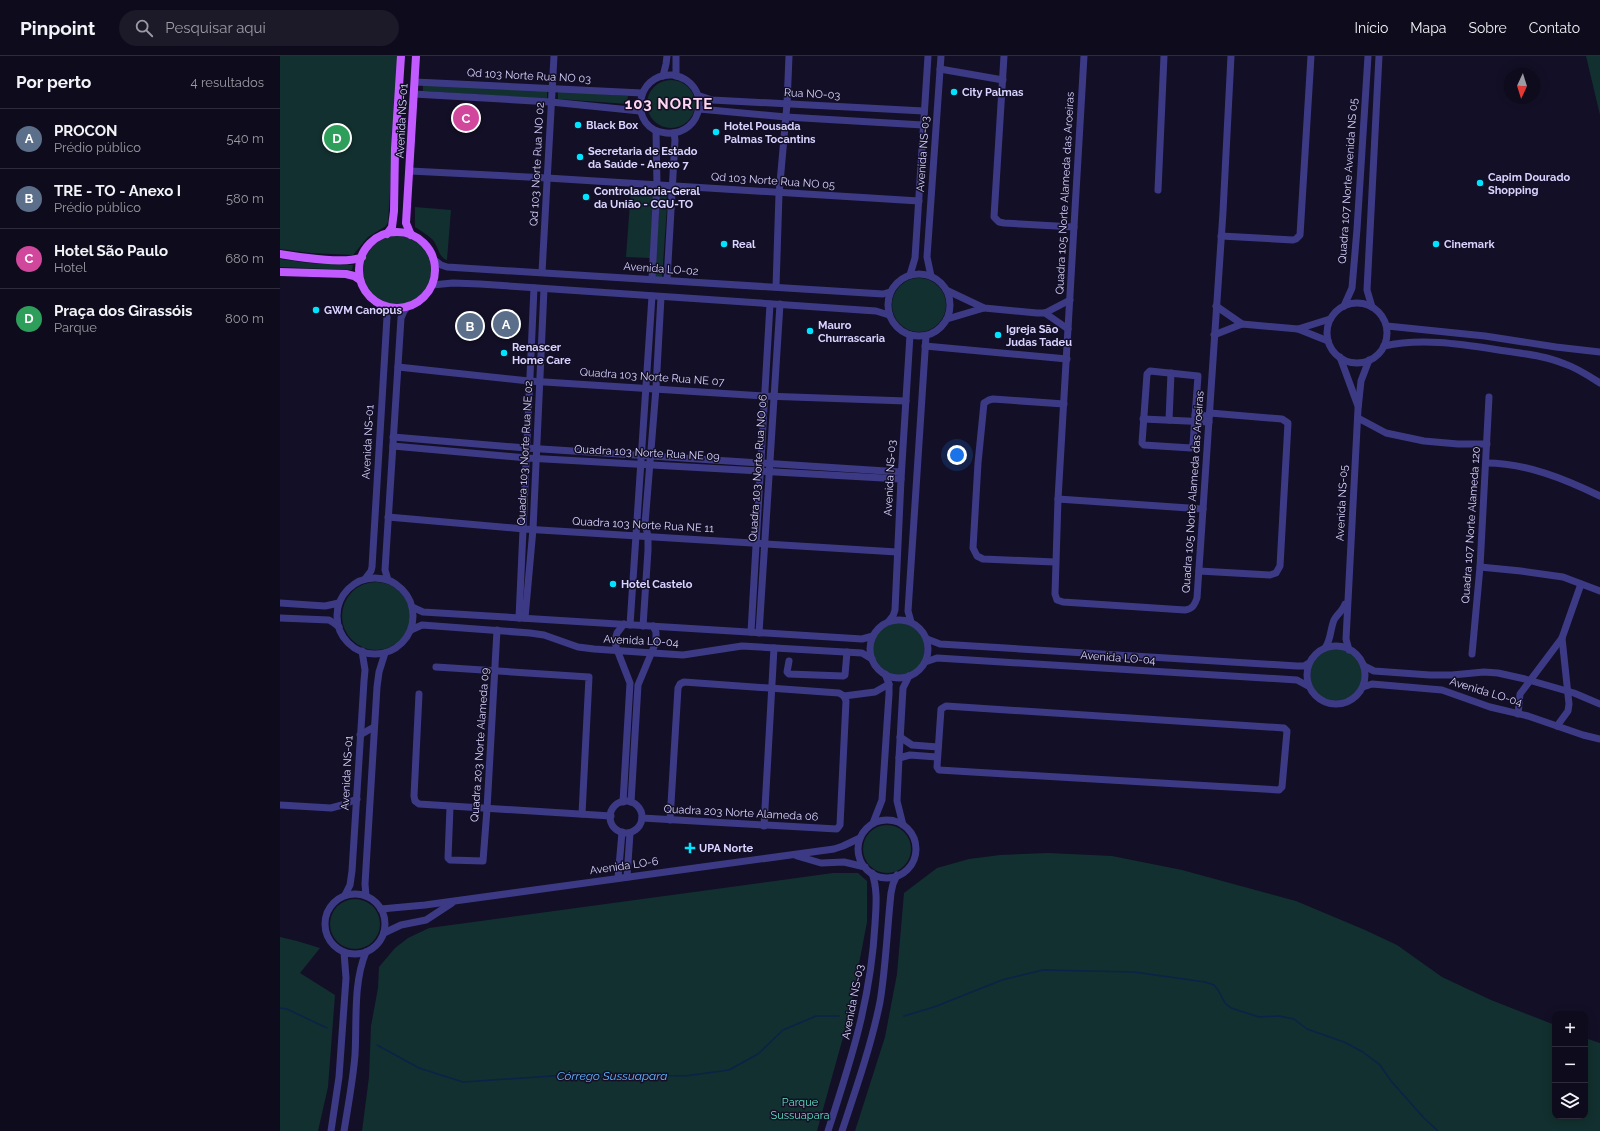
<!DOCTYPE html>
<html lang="pt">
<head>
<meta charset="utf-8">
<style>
  body { margin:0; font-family:Raleway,sans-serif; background:#1c1929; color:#f1f3f6 }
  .controls { position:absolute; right:12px; bottom:12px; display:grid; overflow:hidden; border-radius:8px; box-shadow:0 2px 10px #0003 }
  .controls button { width:36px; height:36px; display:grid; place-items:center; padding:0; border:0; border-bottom:1px solid #2e2b3b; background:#0e0b1c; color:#f1f3f6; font:20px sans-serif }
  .compass { position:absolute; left:1224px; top:12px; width:36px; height:36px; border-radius:50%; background:#0e0b1c; box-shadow:0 2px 10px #0003; rotate:184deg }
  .you { position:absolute; left:677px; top:399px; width:14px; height:14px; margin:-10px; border:3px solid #fff; border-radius:50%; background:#1a73e8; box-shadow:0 0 0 6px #1a73e833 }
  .badge { display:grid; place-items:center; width:26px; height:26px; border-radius:50%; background:#00e5ff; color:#fff; font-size:13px; font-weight:700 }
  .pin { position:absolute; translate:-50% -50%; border:2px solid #fff; box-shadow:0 1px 4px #0006 }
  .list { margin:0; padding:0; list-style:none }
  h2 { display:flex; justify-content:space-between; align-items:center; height:52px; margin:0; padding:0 16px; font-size:17px }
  h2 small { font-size:13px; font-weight:400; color:#9b9ba3 }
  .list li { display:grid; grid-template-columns:26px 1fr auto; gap:12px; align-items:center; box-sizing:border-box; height:60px; padding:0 16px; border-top:1px solid #2e2b3b }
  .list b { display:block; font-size:15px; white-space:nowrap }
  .list p { margin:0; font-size:13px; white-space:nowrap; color:#9b9ba3 }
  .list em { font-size:13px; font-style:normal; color:#9b9ba3 }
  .icon { flex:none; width:22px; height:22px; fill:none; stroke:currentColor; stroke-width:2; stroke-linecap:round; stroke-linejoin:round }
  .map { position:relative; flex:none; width:1320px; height:1075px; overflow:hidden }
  header { display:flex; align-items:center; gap:24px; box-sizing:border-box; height:56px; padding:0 20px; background:#0e0b1c; border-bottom:1px solid #2e2b3b }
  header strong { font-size:19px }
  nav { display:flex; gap:22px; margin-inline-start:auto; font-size:14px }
  .search { width:280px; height:36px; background:#1c1929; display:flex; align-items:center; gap:10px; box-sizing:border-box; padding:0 14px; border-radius:22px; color:#9b9ba3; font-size:15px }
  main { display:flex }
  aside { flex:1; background:#0e0b1c }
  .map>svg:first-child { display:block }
</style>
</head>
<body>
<header>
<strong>Pinpoint</strong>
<div class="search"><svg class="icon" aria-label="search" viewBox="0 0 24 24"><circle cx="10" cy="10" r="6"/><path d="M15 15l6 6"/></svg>Pesquisar aqui</div>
<nav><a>Início</a><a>Mapa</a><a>Sobre</a><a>Contato</a></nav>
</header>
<main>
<aside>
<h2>Por perto<small>4 resultados</small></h2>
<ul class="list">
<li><span class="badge" style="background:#5c6f8a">A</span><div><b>PROCON</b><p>Prédio público</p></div><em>540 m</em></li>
<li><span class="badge" style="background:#5c6f8a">B</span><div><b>TRE - TO - Anexo I</b><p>Prédio público</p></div><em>580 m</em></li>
<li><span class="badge" style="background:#d1479c">C</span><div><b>Hotel São Paulo</b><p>Hotel</p></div><em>680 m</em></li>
<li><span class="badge" style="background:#2e9e5b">D</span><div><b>Praça dos Girassóis</b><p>Parque</p></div><em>800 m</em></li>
</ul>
</aside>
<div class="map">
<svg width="1320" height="1075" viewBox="0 0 1320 1075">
  <rect width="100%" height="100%" fill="#130f26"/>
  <g fill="#12302f">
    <path d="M0,0H119L108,166L106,170L88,181L73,199L30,197L0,193Z"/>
    <path d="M1306,0H1320V59Z"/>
    <circle cx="391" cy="48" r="24"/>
    <path d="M143,28L267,35V43L143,35Z"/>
    <path d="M278,35L348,40L347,48L278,43Z"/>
    <path d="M351,133L374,134L370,202L346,201Z"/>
    <path d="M380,136H388L382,222H375Z"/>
    <path d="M135,151L171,154L167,204C159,202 158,190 153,184C148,179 141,175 135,171Z"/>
    <circle cx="117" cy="214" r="34"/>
    <path d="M0,203L29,207L73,209L72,214L0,211Z"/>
    <circle cx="639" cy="249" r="27"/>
    <circle cx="96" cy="560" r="34"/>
    <circle cx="619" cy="593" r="26"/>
    <circle cx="1056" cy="619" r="26"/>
    <circle cx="607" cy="793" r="24"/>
    <path d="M768,797L832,800L902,814L1016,845L1085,874L1117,889L1162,921L1211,944L1275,969V1060H1305V982L1320,987V1075H575L605,981L617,918L624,837L657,812L689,803L720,799Z"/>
    <path d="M553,817H578L587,825V866L569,960L537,1075H82L89,1021L91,970L98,932L99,911L115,892L128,882L149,872Z"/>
    <circle cx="75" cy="868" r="25"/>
    <path d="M0,881L17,885L40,892L20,917L55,939L48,1031L38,1075H0Z"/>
  </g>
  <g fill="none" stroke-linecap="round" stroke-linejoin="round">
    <g stroke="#0c2248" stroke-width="1.5">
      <path d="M0,952L7,953L47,972"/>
      <path d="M624,960L654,951L722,924L763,914L854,916L925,926L934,929L938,934L945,947L951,952L979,961L999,960L1014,963L1027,973L1064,986L1083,996L1100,1009L1111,1025L1144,1062L1158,1075"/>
      <path d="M97,989L139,1012L183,1026L302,1018L405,1020L449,1014L478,998L503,974L536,960H559"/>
    </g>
    <g stroke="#3d3a85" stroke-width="7">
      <path d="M396,0V20"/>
      <path d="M724,0L714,161L719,166L724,167L794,171"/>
      <path d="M804,0L778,443L775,538L777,544L783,546L905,554C913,553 915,548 917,542L943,156L951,0"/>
      <path d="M660,13L723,24"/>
      <path d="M393,19C433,27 424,80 386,77C348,74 354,16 393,19Z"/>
      <path d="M383,20L386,8L387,0"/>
      <path d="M135,26L362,37"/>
      <path d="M134,38L271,46L360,55"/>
      <path d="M420,40L432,44L644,55"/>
      <path d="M419,53L506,61L643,69"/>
      <path d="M130,115L267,122L639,145"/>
      <path d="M878,134L884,0"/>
      <path d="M941,180L1013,184L1016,183L1020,179L1031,0"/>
      <path d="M153,203L161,209L167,211L603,238L610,236"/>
      <path d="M262,216L274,0"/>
      <circle cx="639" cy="249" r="31"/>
      <path d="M630,219L635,202L648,0"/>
      <path d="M651,220L647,201L661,0"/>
      <path d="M372,223L377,129L376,75"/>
      <path d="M387,224L395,84L394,77"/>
      <path d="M152,229L173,227L200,228L596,255L609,259"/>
      <path d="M496,231L499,138L507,48L509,0"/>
      <path d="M666,234L704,252L757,257H765L790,244"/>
      <circle cx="1077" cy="277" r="30"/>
      <path d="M936,250L962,268"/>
      <path d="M1064,250L1072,232L1077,173L1088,0"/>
      <path d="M1092,251L1087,234L1099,0"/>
      <path d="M765,257L788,273"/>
      <path d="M667,263L704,252"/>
      <path d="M1107,270L1205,280L1276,291L1320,296"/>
      <path d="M1018,273L1050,263"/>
      <path d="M934,279L962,268L1018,273L1048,285"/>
      <path d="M645,290L787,303"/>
      <path d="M1104,290C1143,281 1186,289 1226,295C1246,298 1266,300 1285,308C1297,312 1309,320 1320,327"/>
      <path d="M1060,301L1078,350"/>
      <path d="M118,311L249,325L484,340L626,345"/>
      <path d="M870,315L918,320L913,388L911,392L864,389L862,387L867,318Z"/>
      <path d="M915,359L929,360"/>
      <path d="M1078,362L1106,377L1144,385L1178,388H1207"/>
      <path d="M863,363L929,366"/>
      <path d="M889,364L891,317"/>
      <path d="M113,381L246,392L621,416"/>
      <path d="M113,390L247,402L621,423"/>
      <path d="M1206,407C1246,407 1285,423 1320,440"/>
      <path d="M778,443L923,453"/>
      <path d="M108,461L244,473L617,496"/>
      <path d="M775,506L703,503L697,500L693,492L698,407L704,347L709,344L713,343L784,348"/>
      <path d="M1200,511L1241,515L1283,521L1320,535"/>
      <path d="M919,515L990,519L996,517L1000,510L1008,367L1002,363L930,357"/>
      <circle cx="95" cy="560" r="38"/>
      <path d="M85,523L91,515L92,511L107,261L102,249"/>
      <path d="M108,524L105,514L121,262L124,255L128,250"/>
      <path d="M0,547L45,550L59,547"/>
      <path d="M132,551L143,556L582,583L593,580"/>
      <path d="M0,562L49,564L54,567L59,571"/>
      <path d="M239,562C245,452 248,342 254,232"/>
      <path d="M245,562L253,473L264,233"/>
      <circle cx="619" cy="593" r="29"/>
      <path d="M609,565L613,560L615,554L621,423L630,279"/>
      <path d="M631,566L628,555L646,280"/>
      <path d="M350,569L372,240"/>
      <path d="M363,570L368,494V480L365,468L376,332L381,241"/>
      <path d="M131,574L142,569L250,577L264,579L298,591L314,593L403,599L462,590L582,597L592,603"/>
      <path d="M471,576L490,248"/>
      <path d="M479,577L500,248"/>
      <path d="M647,583L660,588L1017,610H1024L1029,607"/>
      <circle cx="1056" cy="619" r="29"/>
      <path d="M1045,592C1051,584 1050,574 1054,564C1057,558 1063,555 1065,548"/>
      <path d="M1069,594L1066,583L1078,353L1081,325L1089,304"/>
      <path d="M1192,598L1200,511L1209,341"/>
      <path d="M509,605L507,616L509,618L563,620L565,619L567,596"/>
      <path d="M645,606L657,602L1017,624L1028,630"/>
      <path d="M1084,610L1094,615L1150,619H1172L1204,616L1218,617L1245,623L1294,637L1320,648"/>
      <path d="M156,611L309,621L302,758"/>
      <path d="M1083,631L1092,628L1162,634L1210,651L1248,660L1303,679L1320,683"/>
      <path d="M139,638L134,740L135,745L139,748L331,760"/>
      <path d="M564,640L595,636L609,628"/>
      <path d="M666,650L1004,672L1007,675L1002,731L999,734L659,714L657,711L661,653Z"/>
      <path d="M1238,658L1240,638L1282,582L1301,528"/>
      <path d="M1277,670L1288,655L1289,648L1282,582"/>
      <path d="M80,679L94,671"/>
      <path d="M620,681L632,689L658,691"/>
      <path d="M619,702L630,699L657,701"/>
      <circle cx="346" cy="761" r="16"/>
      <path d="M343,746L350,627L336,591L335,584L337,577L344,568"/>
      <path d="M351,746L358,629L376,586V576L373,570"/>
      <path d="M0,749L51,752L62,749L77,743"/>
      <path d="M170,751L168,802L170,804L203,805L207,753L217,574"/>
      <path d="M362,762L557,773L560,769L566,645L564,640"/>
      <path d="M390,764L398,632L400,628L404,626L559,637L564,640"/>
      <circle cx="607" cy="793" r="29"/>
      <path d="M593,767L602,744L609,638V628L605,618"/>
      <path d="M623,769L617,745L619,702L623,632L629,620"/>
      <path d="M484,770L494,592"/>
      <path d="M517,800L541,807L564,806L585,811"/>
      <path d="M347,821L350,777"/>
      <path d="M338,822L342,776"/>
      <circle cx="75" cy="868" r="30"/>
      <path d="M65,839L70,829L72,815L84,625L85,614L82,595"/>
      <path d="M86,840L85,828L97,631L99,616L105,597"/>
      <path d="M101,853L145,849L554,793L563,790L580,782"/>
      <path d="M104,877L121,869L146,864L172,847"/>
      <path d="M51,1075L59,1021L66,922L64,896"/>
      <path d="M64,1075C68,1050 73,1024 75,999C77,965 73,927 86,896"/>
      <path d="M548,1075C571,1004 591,943 595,868C596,851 598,834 592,817"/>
      <path d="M562,1075C576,1033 591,990 600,946C606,910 607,874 611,837L613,828L617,819"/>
    </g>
    <g stroke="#c25bff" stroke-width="8">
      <circle cx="117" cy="214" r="38"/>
      <path d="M107,178L112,171L114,155L115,93L121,0"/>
      <path d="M131,179L126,167L136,0"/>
      <path d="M0,198C19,201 66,209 82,201"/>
      <path d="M0,216L66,218L74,220L80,224"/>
    </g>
  </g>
  <g fill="#00e5ff" stroke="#130f26" stroke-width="1.5">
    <circle cx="674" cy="36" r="4"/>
    <circle cx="298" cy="69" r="4"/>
    <circle cx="436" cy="76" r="4"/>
    <circle cx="300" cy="101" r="4"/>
    <circle cx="1200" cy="127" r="4"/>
    <circle cx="306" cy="141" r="4"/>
    <circle cx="444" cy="188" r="4"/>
    <circle cx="1156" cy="188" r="4"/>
    <circle cx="36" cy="254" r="4"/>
    <circle cx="530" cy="275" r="4"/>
    <circle cx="718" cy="279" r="4"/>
    <circle cx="224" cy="297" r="4"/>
    <circle cx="333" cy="528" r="4"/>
    <path d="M408 786h4v4h4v4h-4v4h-4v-4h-4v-4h4z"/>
  </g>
  <g text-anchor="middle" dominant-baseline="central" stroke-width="3" stroke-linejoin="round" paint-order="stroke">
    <g font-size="11" fill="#d9d4ff" stroke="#130f26">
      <text transform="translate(249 20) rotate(3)">Qd 103 Norte Rua NO 03</text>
      <text transform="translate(532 38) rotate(3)">Rua NO-03</text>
      <text transform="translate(122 65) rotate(-87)">Avenida NS-01</text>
      <text transform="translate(643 98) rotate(-86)">Avenida NS-03</text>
      <text transform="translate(257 108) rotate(-87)">Qd 103 Norte Rua NO 02</text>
      <text transform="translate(493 125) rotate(4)">Qd 103 Norte Rua NO 05</text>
      <text transform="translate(1068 125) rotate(-86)">Quadra 107 Norte Avenida NS 05</text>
      <text transform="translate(785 137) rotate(-87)">Quadra 105 Norte Alameda das Aroeiras</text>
      <text transform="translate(381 213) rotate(4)">Avenida LO-02</text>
      <text transform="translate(372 321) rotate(4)">Quadra 103 Norte Rua NE 07</text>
      <text transform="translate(88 386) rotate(-87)">Avenida NS-01</text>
      <text transform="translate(245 397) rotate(-87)">Quadra 103 Norte Rua NE 02</text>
      <text transform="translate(367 397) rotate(3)">Quadra 103 Norte Rua NE 09</text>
      <text transform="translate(478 412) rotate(-86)">Quadra 103 Norte Rua NO 06</text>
      <text transform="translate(610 422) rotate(-87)">Avenida NS-03</text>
      <text transform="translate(913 436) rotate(-86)">Quadra 105 Norte Alameda das Aroeiras</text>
      <text transform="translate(1062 447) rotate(-87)">Avenida NS-05</text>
      <text transform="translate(363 469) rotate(3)">Quadra 103 Norte Rua NE 11</text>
      <text transform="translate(1191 469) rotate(-86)">Quadra 107 Norte Alameda 120</text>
      <text transform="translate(361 585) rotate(3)">Avenida LO-04</text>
      <text transform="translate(838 602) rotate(4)">Avenida LO-04</text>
      <text transform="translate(1206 636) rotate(17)">Avenida LO-04</text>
      <text transform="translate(200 689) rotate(-86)">Quadra 203 Norte Alameda 09</text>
      <text transform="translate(67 717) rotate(-87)">Avenida NS-01</text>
      <text transform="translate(461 757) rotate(3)">Quadra 203 Norte Alameda 06</text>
      <text transform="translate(344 810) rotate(-8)">Avenida LO-6</text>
      <text transform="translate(573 946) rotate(-79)">Avenida NS-03</text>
    </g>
    <g font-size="11" font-weight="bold" fill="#d9d4ff" stroke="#130f26" text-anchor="start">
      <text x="682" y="36">City Palmas</text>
      <text x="306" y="69">Black Box</text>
      <text x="444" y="70">Hotel Pousada<tspan x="444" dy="13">Palmas Tocantins</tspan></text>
      <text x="308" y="95">Secretaria de Estado<tspan x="308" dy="13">da Saúde - Anexo 7</tspan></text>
      <text x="1208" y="121">Capim Dourado<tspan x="1208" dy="13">Shopping</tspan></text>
      <text x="314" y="135">Controladoria-Geral<tspan x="314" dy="13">da União - CGU-TO</tspan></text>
      <text x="452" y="188">Real</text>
      <text x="1164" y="188">Cinemark</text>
      <text x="44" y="254">GWM Canopus</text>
      <text x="538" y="269">Mauro<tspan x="538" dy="13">Churrascaria</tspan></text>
      <text x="726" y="273">Igreja São<tspan x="726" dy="13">Judas Tadeu</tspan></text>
      <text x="232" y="291">Renascer<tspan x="232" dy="13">Home Care</tspan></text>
      <text x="341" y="528">Hotel Castelo</text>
      <text x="419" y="792">UPA Norte</text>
    </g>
    <g font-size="11" fill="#5fe0c0" stroke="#130f26">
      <text x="520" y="1046">Parque<tspan x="520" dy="13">Sussuapara</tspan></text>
    </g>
    <g font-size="12" font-style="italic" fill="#62b6ff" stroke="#130f26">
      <text x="332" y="1020">Córrego Sussuapara</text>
    </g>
    <g font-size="15" font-weight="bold" letter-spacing="1" fill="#ffd6f0" stroke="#130f26">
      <text x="389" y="48">103 NORTE</text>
    </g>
  </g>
</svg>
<div class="controls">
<button>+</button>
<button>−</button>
<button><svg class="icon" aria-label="layers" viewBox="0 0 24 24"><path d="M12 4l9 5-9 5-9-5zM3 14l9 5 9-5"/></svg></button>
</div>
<svg class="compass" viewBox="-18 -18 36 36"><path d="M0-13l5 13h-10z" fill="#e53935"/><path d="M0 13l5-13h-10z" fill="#9b9ba3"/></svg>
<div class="you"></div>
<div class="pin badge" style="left:226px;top:268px;background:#5c6f8a">A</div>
<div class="pin badge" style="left:190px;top:270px;background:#5c6f8a">B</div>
<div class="pin badge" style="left:186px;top:62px;background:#d1479c">C</div>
<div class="pin badge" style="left:57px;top:82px;background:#2e9e5b">D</div>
</div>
</main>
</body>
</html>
